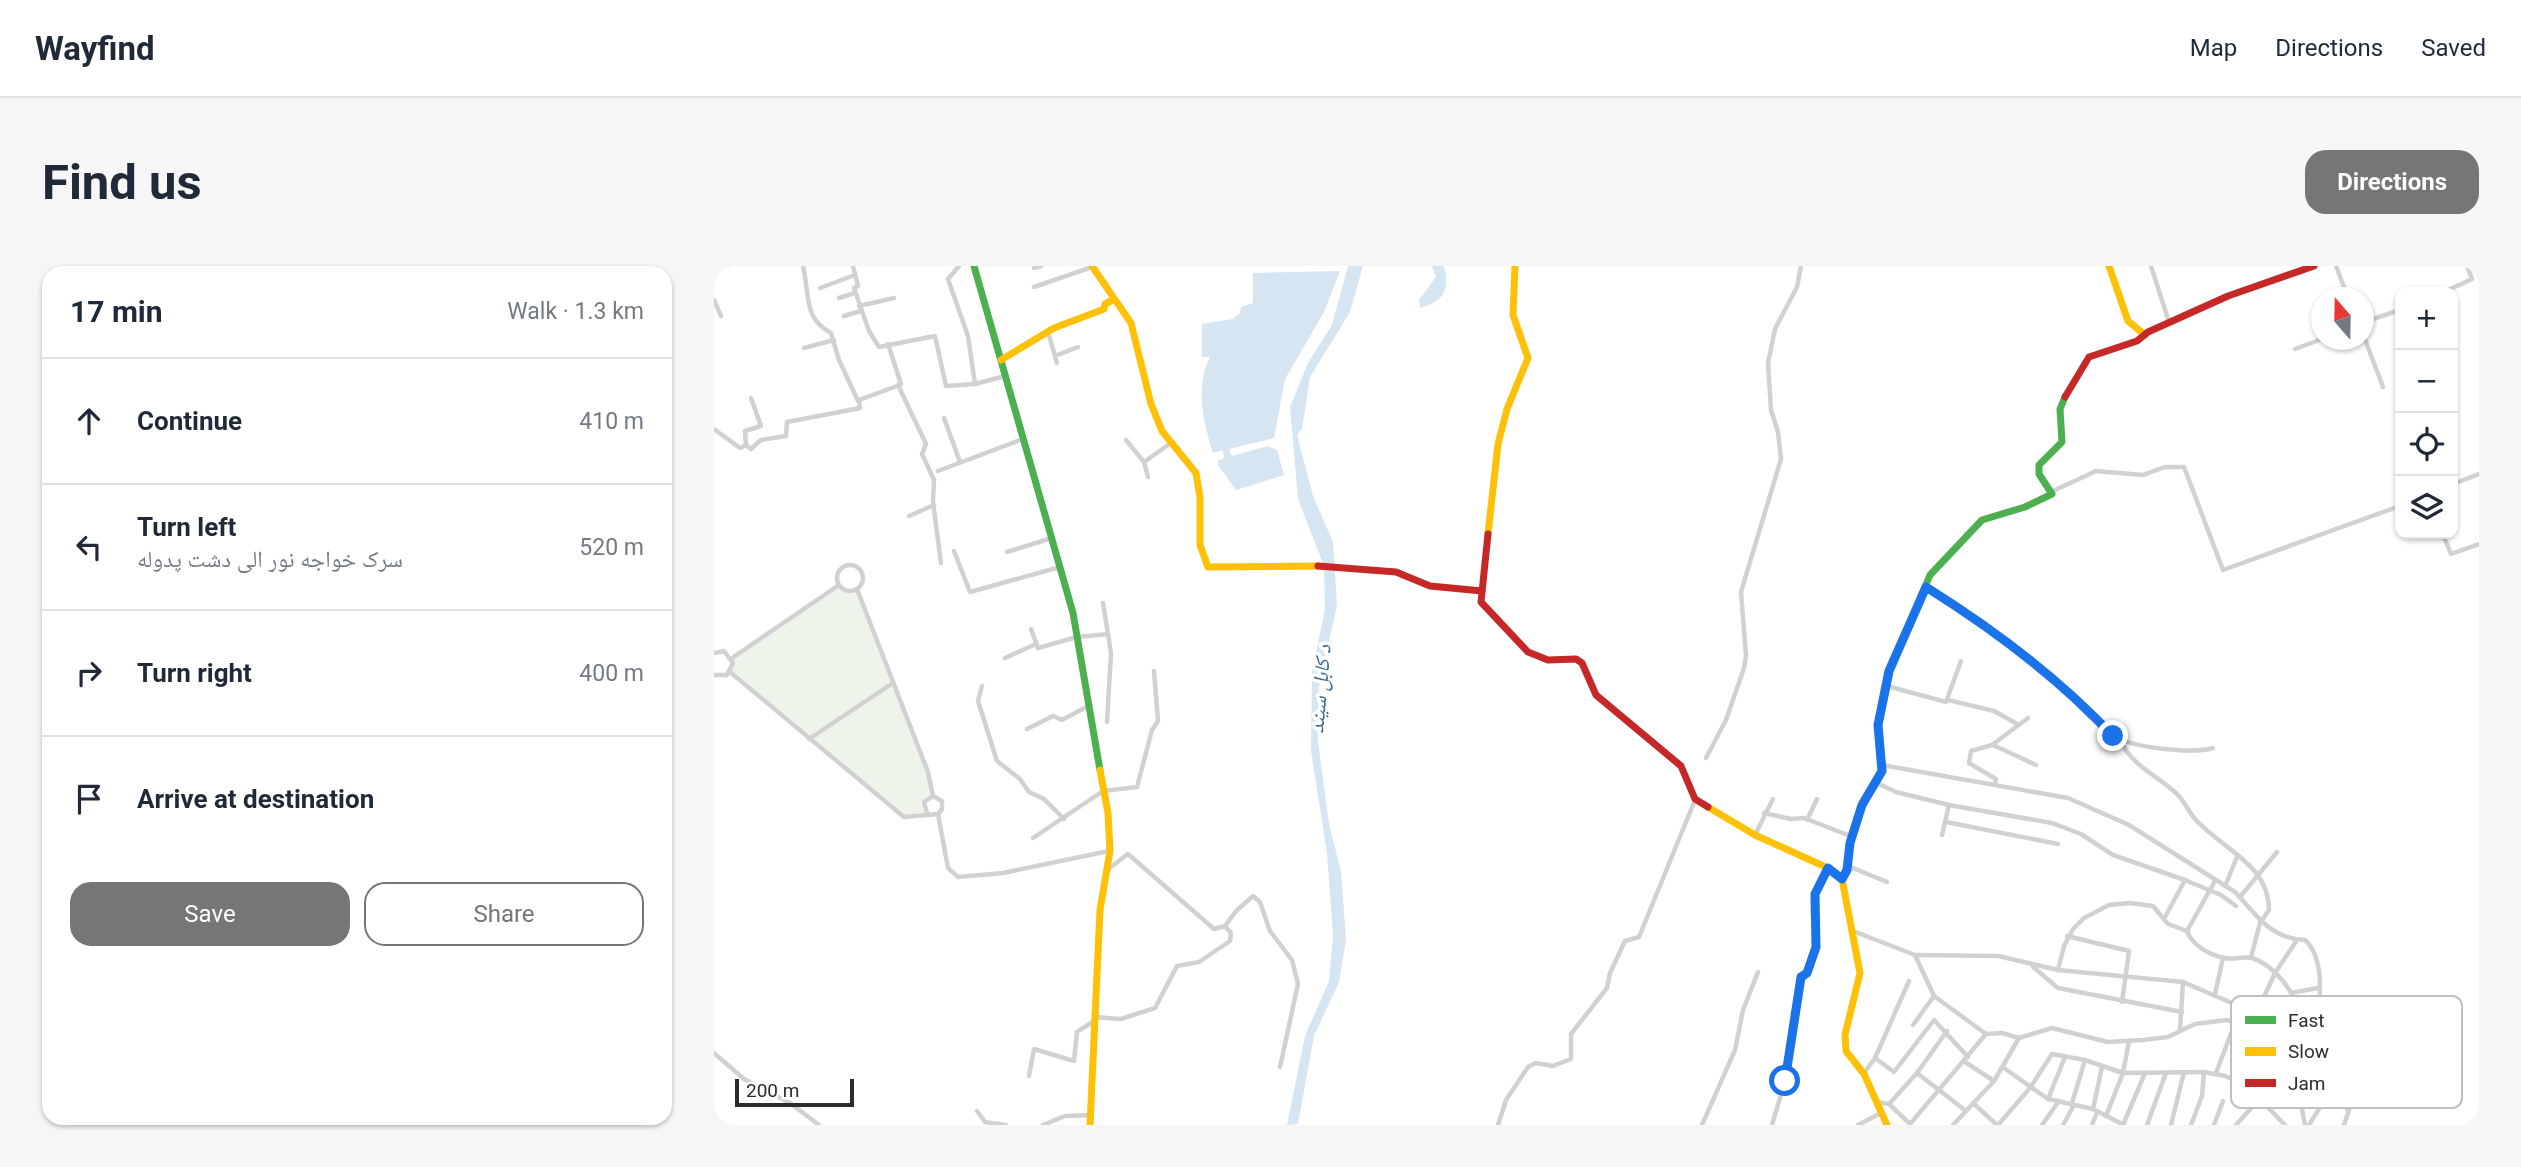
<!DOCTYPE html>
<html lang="en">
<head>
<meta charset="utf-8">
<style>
  body { margin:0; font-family:Roboto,"Noto Naskh Arabic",sans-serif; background:#f6f6f7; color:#1f2937 }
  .controls { position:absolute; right:21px; top:21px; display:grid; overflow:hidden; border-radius:14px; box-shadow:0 2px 5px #0004 }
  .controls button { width:63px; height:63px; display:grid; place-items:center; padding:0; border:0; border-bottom:2px solid #e0e1e3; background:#fff; color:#1f2937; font:35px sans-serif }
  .compass { position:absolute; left:1597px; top:21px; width:63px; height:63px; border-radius:50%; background:#fff; box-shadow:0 2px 5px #0004; rotate:340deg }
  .scale { position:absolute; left:21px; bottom:18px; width:119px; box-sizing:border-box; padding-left:7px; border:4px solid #2c2c2c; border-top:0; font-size:19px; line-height:24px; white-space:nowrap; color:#2c2c2c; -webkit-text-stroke:5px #fff; paint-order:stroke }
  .stop { position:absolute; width:21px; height:21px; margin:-16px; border:5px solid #1a73e8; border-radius:50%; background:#fff }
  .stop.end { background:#1a73e8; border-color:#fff; box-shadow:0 2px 7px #0008 }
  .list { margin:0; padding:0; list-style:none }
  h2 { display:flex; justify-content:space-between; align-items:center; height:91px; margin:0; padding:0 28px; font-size:30px }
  h2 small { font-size:23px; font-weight:400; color:#747a83 }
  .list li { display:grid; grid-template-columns:46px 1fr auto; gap:21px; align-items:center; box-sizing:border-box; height:126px; padding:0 28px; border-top:2px solid #e0e1e3 }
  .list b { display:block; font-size:26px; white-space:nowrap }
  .list p { margin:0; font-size:23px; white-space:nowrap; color:#747a83 }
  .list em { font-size:23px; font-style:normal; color:#747a83 }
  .actions { display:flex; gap:14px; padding:21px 28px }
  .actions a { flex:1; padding:16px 0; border:2px solid #767676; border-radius:21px; text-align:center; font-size:24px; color:#767676 }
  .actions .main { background:#767676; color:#fff }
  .icon { flex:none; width:38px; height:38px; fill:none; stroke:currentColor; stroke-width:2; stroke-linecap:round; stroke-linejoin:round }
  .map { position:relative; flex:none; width:1765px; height:859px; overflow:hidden; border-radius:21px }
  header { display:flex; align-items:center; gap:42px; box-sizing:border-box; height:98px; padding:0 35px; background:#fff; border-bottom:2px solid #e0e1e3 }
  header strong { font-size:33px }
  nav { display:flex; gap:38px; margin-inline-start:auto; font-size:24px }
  .intro { display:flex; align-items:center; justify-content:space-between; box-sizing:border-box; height:168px; padding:0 42px }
  h1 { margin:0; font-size:49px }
  .button { padding:18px 32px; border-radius:21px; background:#767676; color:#fff; font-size:24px; font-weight:700 }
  main { display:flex; gap:42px; padding:0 42px }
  aside { flex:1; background:#fff; border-radius:21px; box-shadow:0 2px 5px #0004 }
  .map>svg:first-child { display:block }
</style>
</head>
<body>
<header>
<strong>Wayfind</strong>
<nav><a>Map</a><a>Directions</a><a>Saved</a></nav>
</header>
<div class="intro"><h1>Find us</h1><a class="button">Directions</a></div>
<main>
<aside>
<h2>17 min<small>Walk · 1.3 km</small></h2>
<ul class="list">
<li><svg class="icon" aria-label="ahead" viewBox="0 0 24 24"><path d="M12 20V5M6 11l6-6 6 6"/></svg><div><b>Continue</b></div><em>410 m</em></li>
<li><svg class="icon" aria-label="left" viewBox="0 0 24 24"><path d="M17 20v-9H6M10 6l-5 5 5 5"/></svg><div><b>Turn left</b><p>سرک خواجه نور الی دشت پدوله</p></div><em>520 m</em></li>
<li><svg class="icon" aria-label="right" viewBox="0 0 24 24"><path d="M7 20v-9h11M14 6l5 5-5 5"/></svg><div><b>Turn right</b></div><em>400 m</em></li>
<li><svg class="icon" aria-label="arrive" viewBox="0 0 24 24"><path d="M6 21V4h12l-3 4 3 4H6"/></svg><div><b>Arrive at destination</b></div></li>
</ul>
<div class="actions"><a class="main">Save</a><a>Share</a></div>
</aside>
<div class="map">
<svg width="1765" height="859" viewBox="0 0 1765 859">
  <rect width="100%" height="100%" fill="#fff"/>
  <path fill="#eef4ea" d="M125,319L133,325L143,323L214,506L219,530L210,536L213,547L190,551L16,406L18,392Z"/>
  <g fill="#d6e5f2">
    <path d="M634,0H649L636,46L596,111L588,163L583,169L599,230L619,276L623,339L605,421L604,475L615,558L627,605L632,674L625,716L600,770L584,858L573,859L591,770L615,715L619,669L613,587L597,485L598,407L611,343L610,300L584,233L576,141L594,97L618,59Z"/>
    <path d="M718,0H730C736,26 729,35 706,42L705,34L722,11Z"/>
    <path d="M626,5L610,46L571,113L560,172L515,183L518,190L554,180L563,184L570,209L522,224L504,199V195L510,192L509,184L499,187C489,156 481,121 496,91H488V58L519,53L526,47L527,41L539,37V7Z"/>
  </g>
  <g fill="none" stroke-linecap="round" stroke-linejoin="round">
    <g stroke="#d1d1d1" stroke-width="4.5">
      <path d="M89,0C96,30 89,52 117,67L125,94L144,135"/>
      <path d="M139,0L144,20L140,22L155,65L165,81L221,70L232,120L261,118L291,110"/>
      <path d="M245,0L234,13L254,70L261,118"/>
      <path d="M1437,0L1455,56"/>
      <path d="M1622,0L1634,32"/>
      <path d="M320,2L327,0"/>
      <path d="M320,21L378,1"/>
      <path d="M106,22L141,9"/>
      <path d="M1730,26L1758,13L1753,0"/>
      <path d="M125,32L141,27"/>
      <path d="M0,34L7,50"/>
      <path d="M145,40L180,32"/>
      <path d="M130,50L147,45"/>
      <path d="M1650,56L1686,44"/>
      <path d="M334,66L343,97"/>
      <path d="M1650,71L1669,121"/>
      <path d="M174,78L187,118L184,119L212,178L208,188L220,214L219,236L227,297"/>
      <path d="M90,82L120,74"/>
      <path d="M1581,83L1608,73"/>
      <path d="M341,90L364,81"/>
      <path d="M230,152L246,196"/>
      <path d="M0,163L26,182L32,179L37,183L47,174L72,170L73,156L146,142L145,134L183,120"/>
      <path d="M412,174L430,196L457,177"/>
      <path d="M32,179L31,165L47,160L37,132"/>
      <path d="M430,196L434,211"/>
      <path d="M224,205L309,173"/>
      <path d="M1739,218L1765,208"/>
      <path d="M1339,225L1382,205L1429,209L1451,201H1470L1509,304L1686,240"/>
      <path d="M195,250L220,239"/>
      <path d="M1729,268L1737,288L1765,278"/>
      <path d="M240,285L256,326L346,301"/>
      <path d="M293,286L338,272"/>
      <circle cx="136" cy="312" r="13"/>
      <path d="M1212,321C1250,345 1287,369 1322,397C1349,419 1371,452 1400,470C1418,482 1479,488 1499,482"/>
      <path d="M389,337L397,387L393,456"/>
      <path d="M317,363L324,382L363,371L394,368"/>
      <path d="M0,387L10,385L19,397L13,409H0"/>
      <path d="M18,392L125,319"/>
      <path d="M291,392L322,378"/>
      <path d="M16,406L190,551L224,548L228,543V535L219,530L214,506L143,323"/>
      <path d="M268,420L264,435L283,495L306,513L315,526L330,533L350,553"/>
      <path d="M1173,420L1232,436L1247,395"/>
      <path d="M1234,434L1280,445L1305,459"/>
      <path d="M313,463L339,450L348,454L374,440"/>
      <path d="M1405,472C1418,501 1442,508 1463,528C1471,536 1475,547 1483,555C1510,584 1555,599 1555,644L1546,657L1537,691"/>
      <path d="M95,473L179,417"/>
      <path d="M1279,479L1322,499"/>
      <path d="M992,492L1012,454L1030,402L1032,390L1027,326L1067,193L1064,166L1057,144L1054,97L1061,63L1083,21L1087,0"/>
      <path d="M1168,499L1354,532L1415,559L1521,626C1542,648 1556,673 1591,674C1613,694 1605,739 1603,767L1588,769L1581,806L1591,859"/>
      <path d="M1163,517L1182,526L1235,539L1338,557L1367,568L1399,589L1471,614L1507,629L1522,640"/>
      <path d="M1281,518L1282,513L1255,497L1257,485L1278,479L1314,452"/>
      <path d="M213,547L210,536L219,530"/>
      <path d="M1050,547L1077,553L1090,552L1139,571"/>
      <path d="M224,548L234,602L244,611L289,607L395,585"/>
      <path d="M1093,554L1103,533"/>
      <path d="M1232,556L1344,578"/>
      <path d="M1041,569L1059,533"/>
      <path d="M1228,569L1235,539"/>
      <path d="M319,572L389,525L423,521L438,464L444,455L440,405"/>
      <path d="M1134,600L1173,616"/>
      <path d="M393,604L414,588L500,663L511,660L522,645L539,630L546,636L556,665L578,694L584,718L566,801"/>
      <path d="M1511,620L1523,591"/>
      <path d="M1526,631L1563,586"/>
      <path d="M1450,653L1471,614"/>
      <path d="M1139,665L1201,689L1220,730L1272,768L1288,767L1305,772L1338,762L1394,776L1429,774L1454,771L1481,758L1513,754L1544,766L1563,751L1588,769"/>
      <path d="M1473,665L1501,615"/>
      <path d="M1353,670L1415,685L1408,736"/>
      <path d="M1201,689L1284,690L1344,704L1469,716L1527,741L1560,751"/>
      <path d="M1319,701L1344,722L1468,746"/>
      <path d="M1344,704L1350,680L1359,663L1370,652L1395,639L1416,637L1439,640L1454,658L1473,665C1478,679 1495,689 1511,692C1520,694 1530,690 1538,692C1564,701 1577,725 1589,748"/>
      <path d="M1577,727L1604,722"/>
      <path d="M1501,728L1509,692"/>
      <path d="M1544,744L1561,707L1583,674"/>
      <path d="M380,751L407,753L441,742L463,700L485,696L516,675L517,667L511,660"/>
      <path d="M1199,759L1220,730"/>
      <path d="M1466,764L1469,716"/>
      <path d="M0,787L30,813L76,837L105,859"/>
      <path d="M1161,792L1180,806L1220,754L1254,791"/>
      <path d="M1251,796L1280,815"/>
      <path d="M1290,802L1334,833L1379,843L1410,859"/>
      <path d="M1150,807L1161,792L1195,715"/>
      <path d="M1203,807L1252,845"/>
      <path d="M1502,807L1521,757"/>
      <path d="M315,810L320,783L360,795L363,766L380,755"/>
      <path d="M1522,815L1540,782L1544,766"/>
      <path d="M1533,820L1563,793L1584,790"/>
      <path d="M1334,833L1351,791"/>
      <path d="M1611,833H1619L1635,844L1630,859"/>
      <path d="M1163,836L1175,838L1196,858"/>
      <path d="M1259,837L1283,859"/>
      <path d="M1358,837L1371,794"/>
      <path d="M1175,838L1203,807L1233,765"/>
      <path d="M1379,843L1388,801"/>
      <path d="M263,845L271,856L292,859"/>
      <path d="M1392,850L1409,807L1415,775"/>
      <path d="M1196,858L1272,768"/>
      <path d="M329,859L351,850L376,849"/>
      <path d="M784,859L792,834L814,801L822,797L839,800L857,793V768L893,722L896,707L911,675L925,671L981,534"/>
      <path d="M988,859L1021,784L1029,744L1044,706"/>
      <path d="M1058,859L1071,815L1087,711C1115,681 1092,657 1101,628C1104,619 1110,610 1114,603"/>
      <path d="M1144,859L1167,847"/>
      <path d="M1239,859L1280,815L1305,772"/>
      <path d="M1284,859L1316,822L1338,788L1371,794L1409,807L1490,806L1511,810L1533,820L1571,859"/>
      <path d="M1328,859L1345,835"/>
      <path d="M1349,859L1360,839"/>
      <path d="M1378,859L1383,846"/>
      <path d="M1409,859L1431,807"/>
      <path d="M1433,859L1452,807"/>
      <path d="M1457,859L1470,806"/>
      <path d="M1477,859L1488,830L1490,806"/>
      <path d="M1500,859L1509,835"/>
      <path d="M1522,859L1548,830L1584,818"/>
      <path d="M1595,859L1611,833L1614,791"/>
    </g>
    <g stroke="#4caf50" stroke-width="7">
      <path d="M260,0L359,347L386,504"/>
      <path d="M1165,471L1164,459L1176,405L1216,309L1268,254L1311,241L1338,228L1325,208V199L1348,176L1346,143L1351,131"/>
    </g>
    <g stroke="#ffc107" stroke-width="7">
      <path d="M378,0L417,57L437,138L448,165L482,207L486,231V279L494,301L604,300"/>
      <path d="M1395,0L1414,55L1431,69"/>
      <path d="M287,94L340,62L390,43L391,38L399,34"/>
      <path d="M774,268L784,178L793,143L814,92L799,49L801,0"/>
      <path d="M1165,471L1168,505L1148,539L1136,577L1133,604L1128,613L1146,707L1131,769L1132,785L1150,808L1173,859"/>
      <path d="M994,541L1041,569L1114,602L1128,613"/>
      <path d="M376,859L386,644L396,585L394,547L386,504"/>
    </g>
    <g stroke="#c62828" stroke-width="7">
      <path d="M1351,131L1375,91L1423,75L1434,66L1514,30L1600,0"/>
      <path d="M774,268L767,336L814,386L834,394L862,393L868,397L882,429L967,500L981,533L994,541"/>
      <path d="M604,300L682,306L716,320L768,325"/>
    </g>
  </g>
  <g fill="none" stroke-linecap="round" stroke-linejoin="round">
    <path stroke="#1a73e8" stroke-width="9" d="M1071,815L1087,711L1093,707L1102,681L1101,628L1114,602L1128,613L1133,604L1136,577L1148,539L1168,505L1164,459L1175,405L1212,321C1279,363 1344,411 1399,470"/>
  </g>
  <g text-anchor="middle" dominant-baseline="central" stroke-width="7" stroke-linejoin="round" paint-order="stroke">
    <g font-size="21" font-style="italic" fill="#386991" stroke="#fff">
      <text transform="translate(606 423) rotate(-85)">د کابل سيند</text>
    </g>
  </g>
  <rect x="1517" y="730" width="231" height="112" rx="10" fill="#fff" stroke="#c0c0c0" stroke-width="2"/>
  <rect x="1531" y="750" width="31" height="8" fill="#4caf50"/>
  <rect x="1531" y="781" width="31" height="9" fill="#ffc107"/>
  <rect x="1531" y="813" width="31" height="8" fill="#c62828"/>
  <g font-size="19" fill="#2c2c2c">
    <text x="1574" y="761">Fast</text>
    <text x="1574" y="792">Slow</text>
    <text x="1574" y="824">Jam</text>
  </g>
</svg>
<div class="controls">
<button>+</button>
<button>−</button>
<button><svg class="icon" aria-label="locate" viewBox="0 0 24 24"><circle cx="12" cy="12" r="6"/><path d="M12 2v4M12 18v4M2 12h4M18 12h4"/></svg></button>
<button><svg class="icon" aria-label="layers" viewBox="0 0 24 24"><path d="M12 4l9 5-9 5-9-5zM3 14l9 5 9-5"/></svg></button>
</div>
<svg class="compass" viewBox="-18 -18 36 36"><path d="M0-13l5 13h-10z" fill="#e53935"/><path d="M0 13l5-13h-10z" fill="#747a83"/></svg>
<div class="scale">200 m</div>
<div class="stop" style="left:1071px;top:815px"></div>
<div class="stop end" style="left:1399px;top:470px"></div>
</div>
</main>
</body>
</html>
